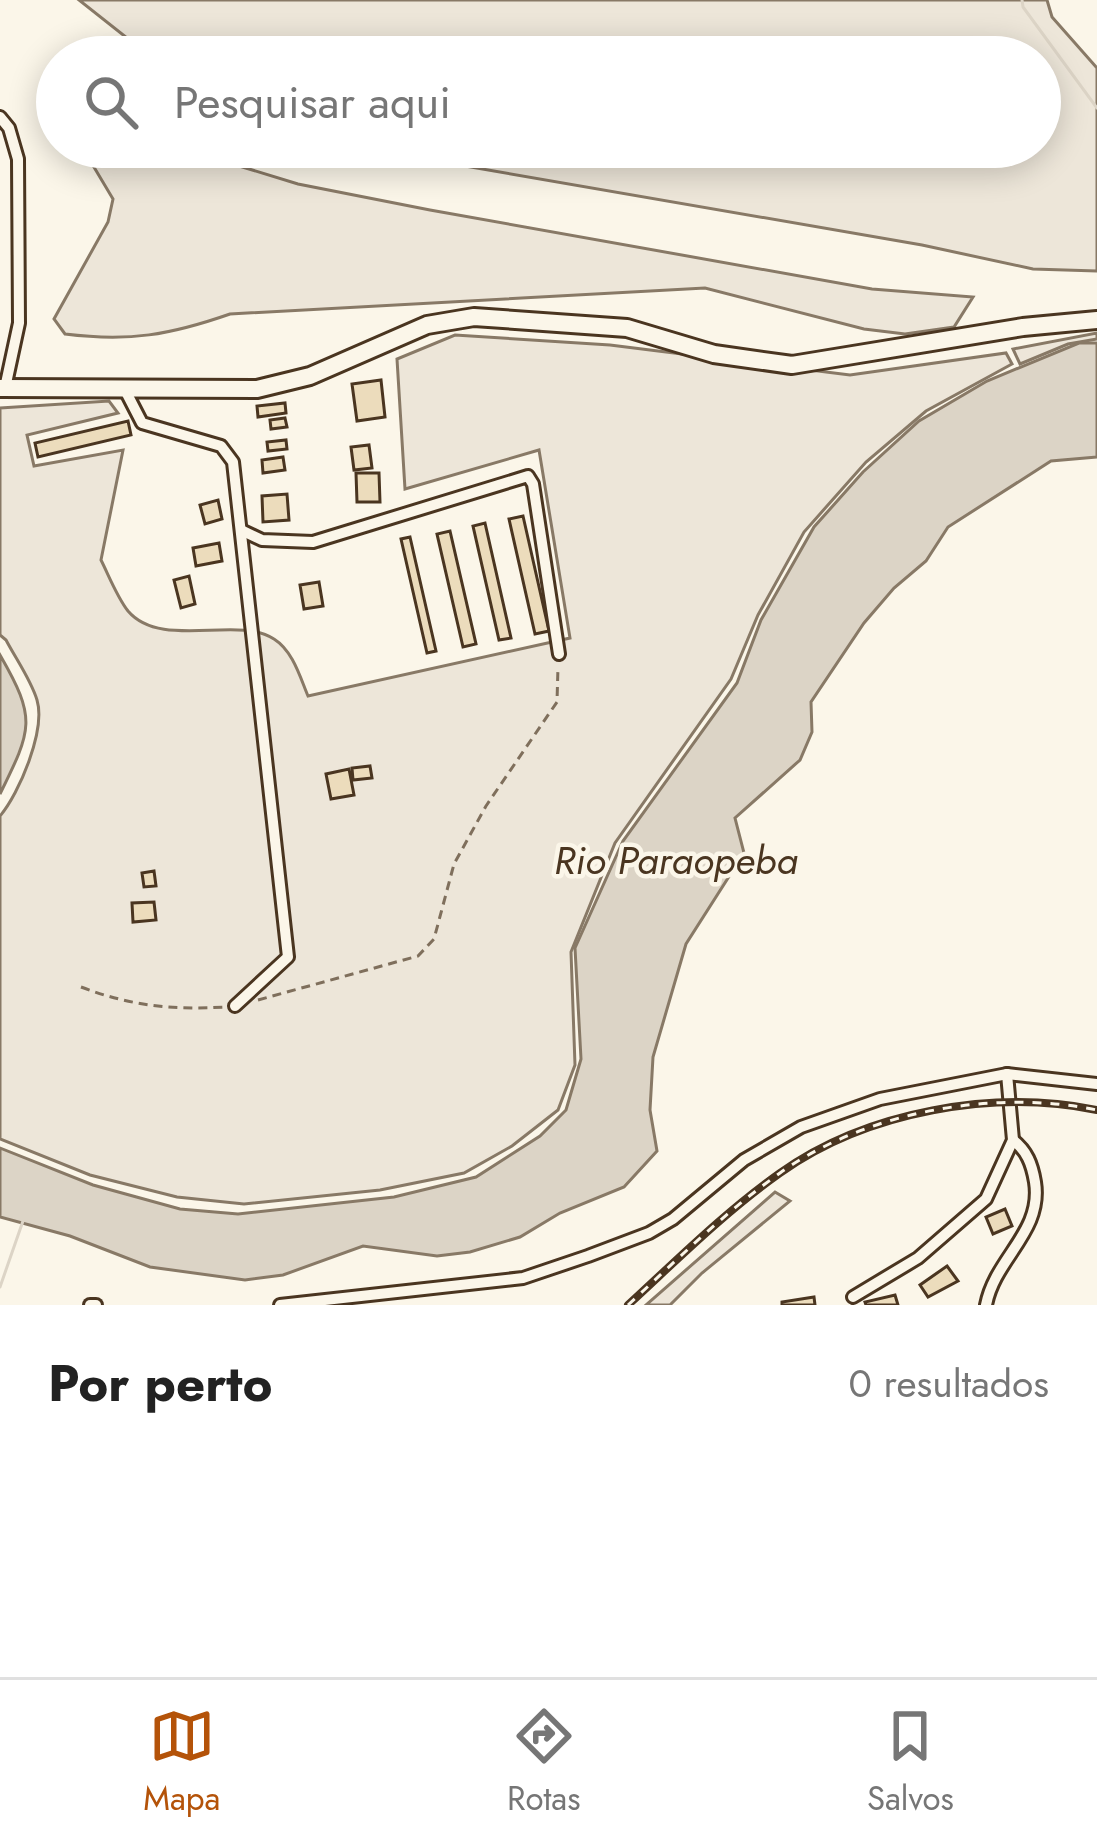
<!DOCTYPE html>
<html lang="pt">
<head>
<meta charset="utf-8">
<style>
  body { margin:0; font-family:Jost,sans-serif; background:#f6f6f6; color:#222 }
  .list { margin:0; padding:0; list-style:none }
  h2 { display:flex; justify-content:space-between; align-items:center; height:156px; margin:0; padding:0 48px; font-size:51px }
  h2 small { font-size:39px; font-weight:400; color:#767676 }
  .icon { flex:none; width:66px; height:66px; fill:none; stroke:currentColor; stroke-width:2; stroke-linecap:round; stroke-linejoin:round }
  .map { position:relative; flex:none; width:1097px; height:1305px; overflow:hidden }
  .search { position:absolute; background:#fff; box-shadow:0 6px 30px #0003; left:36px; right:36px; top:36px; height:132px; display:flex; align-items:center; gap:30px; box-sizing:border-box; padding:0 42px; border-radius:66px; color:#767676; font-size:45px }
  .sheet { height:372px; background:#fff }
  nav { display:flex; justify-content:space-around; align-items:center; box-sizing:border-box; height:168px; border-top:3px solid #e0e0e0; background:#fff; font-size:33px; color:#767676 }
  nav a { display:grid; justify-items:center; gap:6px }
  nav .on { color:#b45309 }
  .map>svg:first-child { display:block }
</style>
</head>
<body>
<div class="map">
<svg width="1097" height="1305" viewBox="0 0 1097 1305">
  <rect width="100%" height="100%" fill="#fbf6e9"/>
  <g fill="#ede6d9" stroke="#887966" stroke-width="3">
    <path d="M79,0H1047L1052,17L1097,68V271L1033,269L922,245L436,161L374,147H1040V57H151Z"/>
    <path d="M82,147H199L236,165L298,184L430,210L872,289L973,297L954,327L905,334L864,329L705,288L230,314C170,335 129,342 65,334L54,319L108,222L113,199Z"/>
    <path d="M1097,333V339L1068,344L1020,364L1013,349Z"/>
    <path d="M455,335L610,345L850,375L1006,353L1012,364L926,411L866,462L804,532L758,615L731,679L615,843L571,952L575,1065L558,1110L512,1146L464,1173L380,1190L244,1204L177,1197L90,1175L0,1139V816C19,794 46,730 37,700C31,680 16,659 6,640L0,635V408L109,401L118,413L27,435L34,466L123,450L101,560C109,576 117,597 128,611C161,650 238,615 274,639C293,651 300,677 308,696L570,638L539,450L405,489L397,359Z"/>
    <path d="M775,1192L790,1201L702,1273L670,1305H646Z"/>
  </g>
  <g fill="#dcd4c6" stroke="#887966" stroke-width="3">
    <path d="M1079,343H1097V457L1051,461L948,527L926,561L894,588L864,623L811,702L812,732L800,760L735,818L744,853L686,944L653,1057L650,1110L657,1151L624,1187L560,1213L520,1237L470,1252L437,1256L363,1246L283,1275L245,1280L150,1267L70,1236L0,1217V1148L93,1185L180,1209L238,1214L394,1197L476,1177L540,1136L566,1110L581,1059L575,948L623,841L737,683L761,620L814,527L863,472L919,421L987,381Z"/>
    <path d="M0,655C37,719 32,729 0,794Z"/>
  </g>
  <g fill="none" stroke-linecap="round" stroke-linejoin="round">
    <g stroke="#dcd4c6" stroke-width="3">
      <path d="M1022,0L1023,7L1097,108"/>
      <path d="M0,1287L23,1221"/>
    </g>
  </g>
  <g fill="#ecdcbc" stroke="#4a3520" stroke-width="3">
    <path d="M381,380L385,417L357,421L352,384Z"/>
    <path d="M285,403L286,413L258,417L257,406Z"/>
    <path d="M285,418L287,427L271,429L270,420Z"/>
    <path d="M128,421L131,435L38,457L35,443Z"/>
    <path d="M286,440L287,449L268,451L267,442Z"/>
    <path d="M369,445L372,468L354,470L351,447Z"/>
    <path d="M283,457L285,470L263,473L262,460Z"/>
    <path d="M356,473H379L380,502H357Z"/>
    <path d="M287,494L289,520L263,522L262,496Z"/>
    <path d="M218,500L222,519L205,524L200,505Z"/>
    <path d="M523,516L549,631L535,634L509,519Z"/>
    <path d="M485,523L511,638L499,640L473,526Z"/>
    <path d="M450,531L476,644L463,647L437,534Z"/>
    <path d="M410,537L436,651L427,653L401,539Z"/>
    <path d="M219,543L222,561L196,566L193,548Z"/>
    <path d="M189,576L195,604L181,608L174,580Z"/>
    <path d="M319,582L323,606L304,609L300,585Z"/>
    <path d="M370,766L372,778L353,780L352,768Z"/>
    <path d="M349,769L354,795L331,799L326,774Z"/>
    <path d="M154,871L156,886L144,887L142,873Z"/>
    <path d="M154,902L156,920L133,922L132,903Z"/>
    <path d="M1005,1209L1012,1226L993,1234L986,1217Z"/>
    <path d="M947,1266L958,1281L928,1297L920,1285Z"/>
    <path d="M895,1295L898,1305H866L865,1302Z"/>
    <path d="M814,1297L815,1305H782V1302Z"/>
  </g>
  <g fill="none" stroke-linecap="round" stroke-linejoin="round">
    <g stroke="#4a3520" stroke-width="16">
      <g id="minor">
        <path d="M0,117L9,128L18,159L19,323L5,388"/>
        <path d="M125,390L142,423L221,446L233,462L288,957L235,1006"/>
        <path d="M243,531L262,540L313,542L528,476L533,484L559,654"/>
        <path d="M853,1297L918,1258L986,1199L1013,1140L1007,1074"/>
        <path d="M90,1305H96"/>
        <path d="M280,1305L523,1278L588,1256L649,1233L673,1219L744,1160L801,1127L880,1099L1007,1074L1097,1084"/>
        <path d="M986,1305C995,1258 1043,1232 1035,1182C1032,1164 1027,1151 1013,1140"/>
      </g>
    </g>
    <g stroke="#4a3520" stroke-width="22">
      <path id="primary" d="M0,388L257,389L310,376L427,325L474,317L627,328L714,354L792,365L1023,327L1097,320"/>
    </g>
    <g stroke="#7f6f5c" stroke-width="3" stroke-dasharray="9 6" stroke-linecap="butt">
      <path d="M81,987C131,1006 172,1010 226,1007"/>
      <path d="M258,1000L418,956L434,939L454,864L486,806L557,702L558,667"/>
    </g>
    <use href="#minor" stroke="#fbf6e9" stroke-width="10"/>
    <use href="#primary" stroke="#fbf6e9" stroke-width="16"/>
    <g stroke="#4a3520" stroke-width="8">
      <path id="rail" d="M628,1305C678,1259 725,1212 780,1173C867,1111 994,1089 1097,1110"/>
    </g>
    <use href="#rail" stroke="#fbf6e9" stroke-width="3" stroke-dasharray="9" stroke-linecap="butt"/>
  </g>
  <g text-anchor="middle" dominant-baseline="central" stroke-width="9" stroke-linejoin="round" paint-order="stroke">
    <g font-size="39" font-style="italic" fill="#4a3520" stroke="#fbf6e9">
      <text x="676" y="860">Rio Paraopeba</text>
    </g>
  </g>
</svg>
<div class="search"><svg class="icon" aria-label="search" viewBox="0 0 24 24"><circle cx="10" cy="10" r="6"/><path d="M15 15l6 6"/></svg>Pesquisar aqui</div>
</div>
<section class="sheet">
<h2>Por perto<small>0 resultados</small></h2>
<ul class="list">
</ul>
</section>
<nav>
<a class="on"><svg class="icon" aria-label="map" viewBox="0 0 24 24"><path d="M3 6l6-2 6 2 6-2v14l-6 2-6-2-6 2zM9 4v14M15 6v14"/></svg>Mapa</a>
<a><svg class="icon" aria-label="directions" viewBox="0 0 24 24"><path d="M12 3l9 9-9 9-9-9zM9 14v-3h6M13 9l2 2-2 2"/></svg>Rotas</a>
<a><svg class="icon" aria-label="saved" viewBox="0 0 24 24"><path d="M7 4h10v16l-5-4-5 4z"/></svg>Salvos</a>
</nav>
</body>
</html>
